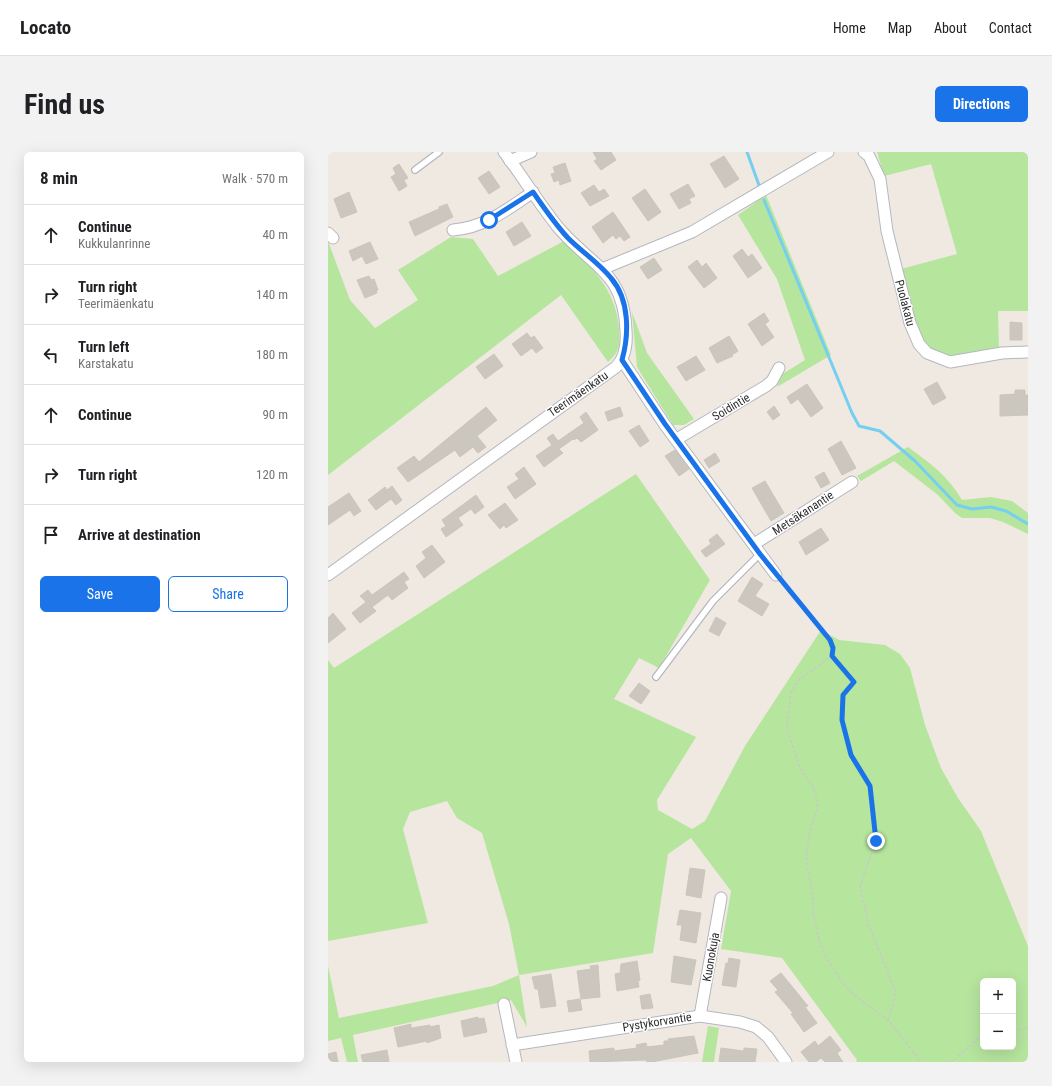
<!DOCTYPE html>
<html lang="en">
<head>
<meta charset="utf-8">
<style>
  body { margin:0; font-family:"Roboto Condensed",sans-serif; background:#f2f2f2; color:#202124 }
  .controls { position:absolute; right:12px; bottom:12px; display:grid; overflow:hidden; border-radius:6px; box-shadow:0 4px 16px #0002 }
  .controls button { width:36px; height:36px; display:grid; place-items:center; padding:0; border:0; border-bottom:1px solid #e0e0e0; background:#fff; color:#202124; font:20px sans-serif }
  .stop { position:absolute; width:12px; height:12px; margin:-9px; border:3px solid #1a73e8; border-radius:50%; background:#fff }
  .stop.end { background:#1a73e8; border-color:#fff; box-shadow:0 1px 4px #0008 }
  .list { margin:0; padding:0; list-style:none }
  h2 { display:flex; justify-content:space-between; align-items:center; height:52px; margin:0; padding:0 16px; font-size:17px }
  h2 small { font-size:13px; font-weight:400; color:#757577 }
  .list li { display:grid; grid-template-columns:26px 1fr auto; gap:12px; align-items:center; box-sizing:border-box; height:60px; padding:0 16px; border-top:1px solid #e0e0e0 }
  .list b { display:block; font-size:15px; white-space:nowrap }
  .list p { margin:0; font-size:13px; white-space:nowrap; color:#757577 }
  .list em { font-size:13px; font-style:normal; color:#757577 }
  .actions { display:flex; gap:8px; padding:12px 16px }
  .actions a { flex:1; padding:9px 0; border:1px solid #1a73e8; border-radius:6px; text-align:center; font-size:14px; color:#1a73e8 }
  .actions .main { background:#1a73e8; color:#fff }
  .icon { flex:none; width:22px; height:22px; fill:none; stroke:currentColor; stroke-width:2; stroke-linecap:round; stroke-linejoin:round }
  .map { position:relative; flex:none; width:700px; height:910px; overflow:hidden; border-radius:6px }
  header { display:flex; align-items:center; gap:24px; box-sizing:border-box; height:56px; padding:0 20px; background:#fff; border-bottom:1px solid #e0e0e0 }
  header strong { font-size:19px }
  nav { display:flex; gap:22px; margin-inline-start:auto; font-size:14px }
  .intro { display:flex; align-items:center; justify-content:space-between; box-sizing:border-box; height:96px; padding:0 24px }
  h1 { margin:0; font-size:28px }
  .button { padding:10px 18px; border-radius:6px; background:#1a73e8; color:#fff; font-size:14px; font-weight:700 }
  main { display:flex; gap:24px; padding:0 24px }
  aside { flex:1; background:#fff; border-radius:6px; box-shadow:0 4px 16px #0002 }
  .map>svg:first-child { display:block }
</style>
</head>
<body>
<header>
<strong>Locato</strong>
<nav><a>Home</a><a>Map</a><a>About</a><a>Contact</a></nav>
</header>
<div class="intro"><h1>Find us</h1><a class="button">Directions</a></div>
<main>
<aside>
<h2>8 min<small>Walk · 570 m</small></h2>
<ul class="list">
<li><svg class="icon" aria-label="ahead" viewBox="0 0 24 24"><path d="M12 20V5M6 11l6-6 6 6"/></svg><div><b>Continue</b><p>Kukkulanrinne</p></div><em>40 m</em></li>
<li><svg class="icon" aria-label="right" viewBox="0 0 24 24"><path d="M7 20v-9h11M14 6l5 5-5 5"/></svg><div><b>Turn right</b><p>Teerimäenkatu</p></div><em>140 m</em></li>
<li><svg class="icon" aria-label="left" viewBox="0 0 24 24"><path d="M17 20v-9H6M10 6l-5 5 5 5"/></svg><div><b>Turn left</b><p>Karstakatu</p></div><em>180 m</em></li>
<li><svg class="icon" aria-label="ahead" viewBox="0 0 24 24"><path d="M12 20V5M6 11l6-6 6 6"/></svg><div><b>Continue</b></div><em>90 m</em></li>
<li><svg class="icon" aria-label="right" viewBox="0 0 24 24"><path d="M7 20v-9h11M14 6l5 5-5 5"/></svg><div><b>Turn right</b></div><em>120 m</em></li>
<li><svg class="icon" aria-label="arrive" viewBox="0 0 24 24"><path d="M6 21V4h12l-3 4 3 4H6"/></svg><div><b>Arrive at destination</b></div></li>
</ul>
<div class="actions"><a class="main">Save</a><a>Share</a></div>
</aside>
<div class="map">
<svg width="700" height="910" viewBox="0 0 700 910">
  <rect width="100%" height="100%" fill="#efe9e1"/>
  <g fill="#b6e59e" fill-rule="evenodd">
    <path d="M549,0H700V159H670L671,198C658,200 644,204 631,204C622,204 607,202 600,195C584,180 578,138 573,117L629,102L603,12L556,24Z"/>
    <path d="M438,43L503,203L449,235L453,223L477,208L449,127L410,63Z"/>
    <path d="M123,85L145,87L170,124L238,88C263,116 288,136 291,177C292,193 292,199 280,210L233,143L0,323V89L22,148L47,176L90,148L70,118Z"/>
    <path d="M304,160L319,201L366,267L356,273H345L309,215Z"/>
    <path d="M580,295C601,310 621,325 634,348L663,345L684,349L700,361V382L675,370L662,366H634L627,361L610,343L566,309L533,329L529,324Z"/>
    <path d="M308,322L382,428L331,516L311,506L286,547L368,585L329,648L330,658L364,677L377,669L417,594L493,478L511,488L557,493L572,502L582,516L597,573L613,616L630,646L653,679L700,794V910H528L529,908L454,806L393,797L403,739L363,686L340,702L325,801L191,823L199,875L183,848L25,883L30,910H19L13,886L0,889V814L11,866L165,834L191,823L181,772L154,681L129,666L119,649L82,660L75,677L100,771L0,789V508L6,516ZM655,829H685V895H655Z"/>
    <path d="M380,874L391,876L386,910H374Z"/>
  </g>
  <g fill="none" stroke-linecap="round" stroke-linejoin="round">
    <g stroke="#75cff0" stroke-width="3">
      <path d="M419,0L432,36"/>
      <path d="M436,48L524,261L531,274L552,279L587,309L629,353L644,357L663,355L678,359L700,372"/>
    </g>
  </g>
  <g fill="#cbc7bf" stroke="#cbc5ba">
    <path d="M265,0H283L288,8L273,18L266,9L269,7Z"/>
    <path d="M396,4L411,27L397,36L382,12Z"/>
    <path d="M237,11L243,29L232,33L231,28L226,30L223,22L227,21L225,15Z"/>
    <path d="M71,12L80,26L76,28L79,34L71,39L63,25L68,22L65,16Z"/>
    <path d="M161,19L172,35L161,42L150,26Z"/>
    <path d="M360,32L367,44L361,47L363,51L351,57L342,42Z"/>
    <path d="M266,33L271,40L276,37L281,44L262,54L253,41Z"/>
    <path d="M317,37L333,60L320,69L304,46Z"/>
    <path d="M21,40L29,60L13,66L6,47Z"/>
    <path d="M119,52L125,65L87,84L81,70L111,57V55Z"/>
    <path d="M285,60L302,85L296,89L292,84L288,87L285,83L275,91L264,75Z"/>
    <path d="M194,70L203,84L186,94L178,80Z"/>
    <path d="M42,90L50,107L38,112L34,104L25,109L21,99Z"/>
    <path d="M414,97L420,105L424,102L434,116L420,126L405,104Z"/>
    <path d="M326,106L334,118L320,127L312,115Z"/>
    <path d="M369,108L374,115L378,111L389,126L376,136L360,115Z"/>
    <path d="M41,124L43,128L46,127L50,138L48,139L49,141L37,146L29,128Z"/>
    <path d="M436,161L441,169L437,172L446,185L434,194L420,172Z"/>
    <path d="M682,170L694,171V188H682Z"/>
    <path d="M199,181L203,186L206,184L215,196L208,201L204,196L193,204L184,192Z"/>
    <path d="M401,184L410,199L404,203L405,204L389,211L381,196Z"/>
    <path d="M166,202L175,214L157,227L148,215Z"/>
    <path d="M368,204L377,218L358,229L349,215Z"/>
    <path d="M609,230L618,246L605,253L596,237Z"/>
    <path d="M479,232L495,256L483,265L470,247L463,252L459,245Z"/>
    <path d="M687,238H697V243H700V263L672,264V243L687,242Z"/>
    <path d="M446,254L452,263L445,268L439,260Z"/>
    <path d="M158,255L169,268L149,284L158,295L150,301L145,295L132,305L127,298L80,330L69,316L86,304L91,310Z"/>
    <path d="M292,255L295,264L280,269L277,260Z"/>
    <path d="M258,260L270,278L253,290L249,286L246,288L245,287L231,297L235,301L216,315L208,304L224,293L219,286L225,282L230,289L256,271L252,265Z"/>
    <path d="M311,273L321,289L312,295L301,279Z"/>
    <path d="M513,289L528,316L514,323L500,297Z"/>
    <path d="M347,298L361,317L351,324L337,304Z"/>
    <path d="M387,301L392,309L381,316L376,308Z"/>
    <path d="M196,315L208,332L187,347L179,335L191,327L187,322Z"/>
    <path d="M496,320L502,331L493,336L487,325Z"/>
    <path d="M437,329L456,361L443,369L424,336Z"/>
    <path d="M64,334L74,348L68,353L63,347L48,358L40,348L57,335L59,338Z"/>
    <path d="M21,341L33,359L26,364L22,358L0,373V355Z"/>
    <path d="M148,343L156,355L147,362L143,357L130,366L135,373L118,385L113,377L118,374L114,368Z"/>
    <path d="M177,351L190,368L178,376L176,373L172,377L160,363Z"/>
    <path d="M493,376L501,388L478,403L471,390Z"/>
    <path d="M389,382L397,392L378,405L373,399L383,392L381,388Z"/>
    <path d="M104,393L117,410L96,426L88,414L98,406L94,400Z"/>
    <path d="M76,420L81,427L76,430L80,436L64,448L60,443L44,455L48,459L32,471L24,461L38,450L32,444L40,438L44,443Z"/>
    <path d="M424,425L435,432L427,444L441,452L434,464L410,449Z"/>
    <path d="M5,461L18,477L0,491V466Z"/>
    <path d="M388,465L398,471L391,484L381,479Z"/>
    <path d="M311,531L322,539L313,552L301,544Z"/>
    <path d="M362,716L377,718L373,746L358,743Z"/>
    <path d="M352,758L373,761L368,791L352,788L354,773H349Z"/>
    <path d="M346,804L368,808L363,833L343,830Z"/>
    <path d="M401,806L412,808L408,835L394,833L398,811H400Z"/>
    <path d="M309,809L312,828L310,829L311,835L289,839L287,822L292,821L293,812Z"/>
    <path d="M270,813L272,845L253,847L249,819L263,817L262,814Z"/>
    <path d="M453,821L480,854L477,855L489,871L476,880L463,862L465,861L447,840L450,838L442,829Z"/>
    <path d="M223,822L228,854L213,856L210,837H207L204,825Z"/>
    <path d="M322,842L325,856L314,857L312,844Z"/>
    <path d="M252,847L254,858L241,860L239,849Z"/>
    <path d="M150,865V867L156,866L159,880L136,885L133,869Z"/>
    <path d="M83,872V876L102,873V875L111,873L113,886L99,891V889L70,895L66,876Z"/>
    <path d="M366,884L370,901L324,910H319L318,908L262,910L261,899L286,896V899L309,896L308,893L318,891L319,895L336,893V889H341L340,887Z"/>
    <path d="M502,884L513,898L509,901L515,910H497L493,906L488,910H481L473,900L487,889L490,894Z"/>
    <path d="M393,896L416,899V896L429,897L427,910H391Z"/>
    <path d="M59,898L61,910H35L33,903Z"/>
    <path d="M8,900L10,910H0V902Z"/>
  </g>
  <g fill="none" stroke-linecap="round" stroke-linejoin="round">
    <g stroke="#b4b7c1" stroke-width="8">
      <g id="lane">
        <path d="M87,18L111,0"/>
        <path d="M328,525L385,449L432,402"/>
      </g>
    </g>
    <g stroke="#b4b7c1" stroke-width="13">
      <g id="street">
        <path d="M536,0L541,4L552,27L559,79L582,171L591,192L599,201L622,210L674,201L699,200"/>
        <path d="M182,9L203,0"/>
        <path d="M125,78C156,76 180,57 205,40"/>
        <path d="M0,81L5,86"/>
        <path d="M274,117L364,80L500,0"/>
        <path d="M294,208L337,273L448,423"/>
        <path d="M349,287L438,234L444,229L451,216"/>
        <path d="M426,392L524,330"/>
        <path d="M0,423L288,215C298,205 299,192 298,179C296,118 263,115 229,74C210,50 194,24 176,0"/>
        <path d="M176,852L188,910"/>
        <path d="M372,864L393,746"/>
        <path d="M184,893L372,864L412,870L428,875L440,885L458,910"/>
      </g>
    </g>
    <g stroke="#c9c9c9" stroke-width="1.5" stroke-dasharray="3 2" stroke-linecap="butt">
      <path d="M454,431L501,488L505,496L504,504L471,528L463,540L459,572L462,587L472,616L485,634L489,648V659L483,675L478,706L485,747V760L492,791L498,805L517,834L531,847L560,868L593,910"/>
      <path d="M504,505L526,530L515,543L514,568L523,603L542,634L548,689L532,734L541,774L568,840L560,868"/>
      <path d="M685,879L700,876"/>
      <path d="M617,910H624L655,882"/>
    </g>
    <use href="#lane" stroke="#fff" stroke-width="5.5"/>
    <use href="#street" stroke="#fff" stroke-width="11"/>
  </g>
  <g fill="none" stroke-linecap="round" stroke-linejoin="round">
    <path stroke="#1a73e8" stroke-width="5" d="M161,68L205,40C216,56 227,72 240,86C254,100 271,111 283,126C302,148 301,183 294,208L337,272L432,402L502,488L505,496L504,504L526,530L515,543L514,568L523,603L542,634L548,689"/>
  </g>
  <g text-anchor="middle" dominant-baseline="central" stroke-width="3" stroke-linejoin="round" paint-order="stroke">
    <g font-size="12" fill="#2e2e2e" stroke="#fff">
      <text transform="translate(577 151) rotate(75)">Puolakatu</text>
      <text transform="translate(250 242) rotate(-35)">Teerimäenkatu</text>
      <text transform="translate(403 255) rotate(-31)">Soidintie</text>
      <text transform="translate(475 361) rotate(-33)">Metsäkanantie</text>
      <text transform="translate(383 805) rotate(-80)">Kuonokuja</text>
      <text transform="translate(329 870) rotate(-9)">Pystykorvantie</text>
    </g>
  </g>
</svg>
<div class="controls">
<button>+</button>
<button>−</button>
</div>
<div class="stop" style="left:161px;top:68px"></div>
<div class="stop end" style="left:548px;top:689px"></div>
</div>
</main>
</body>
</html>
